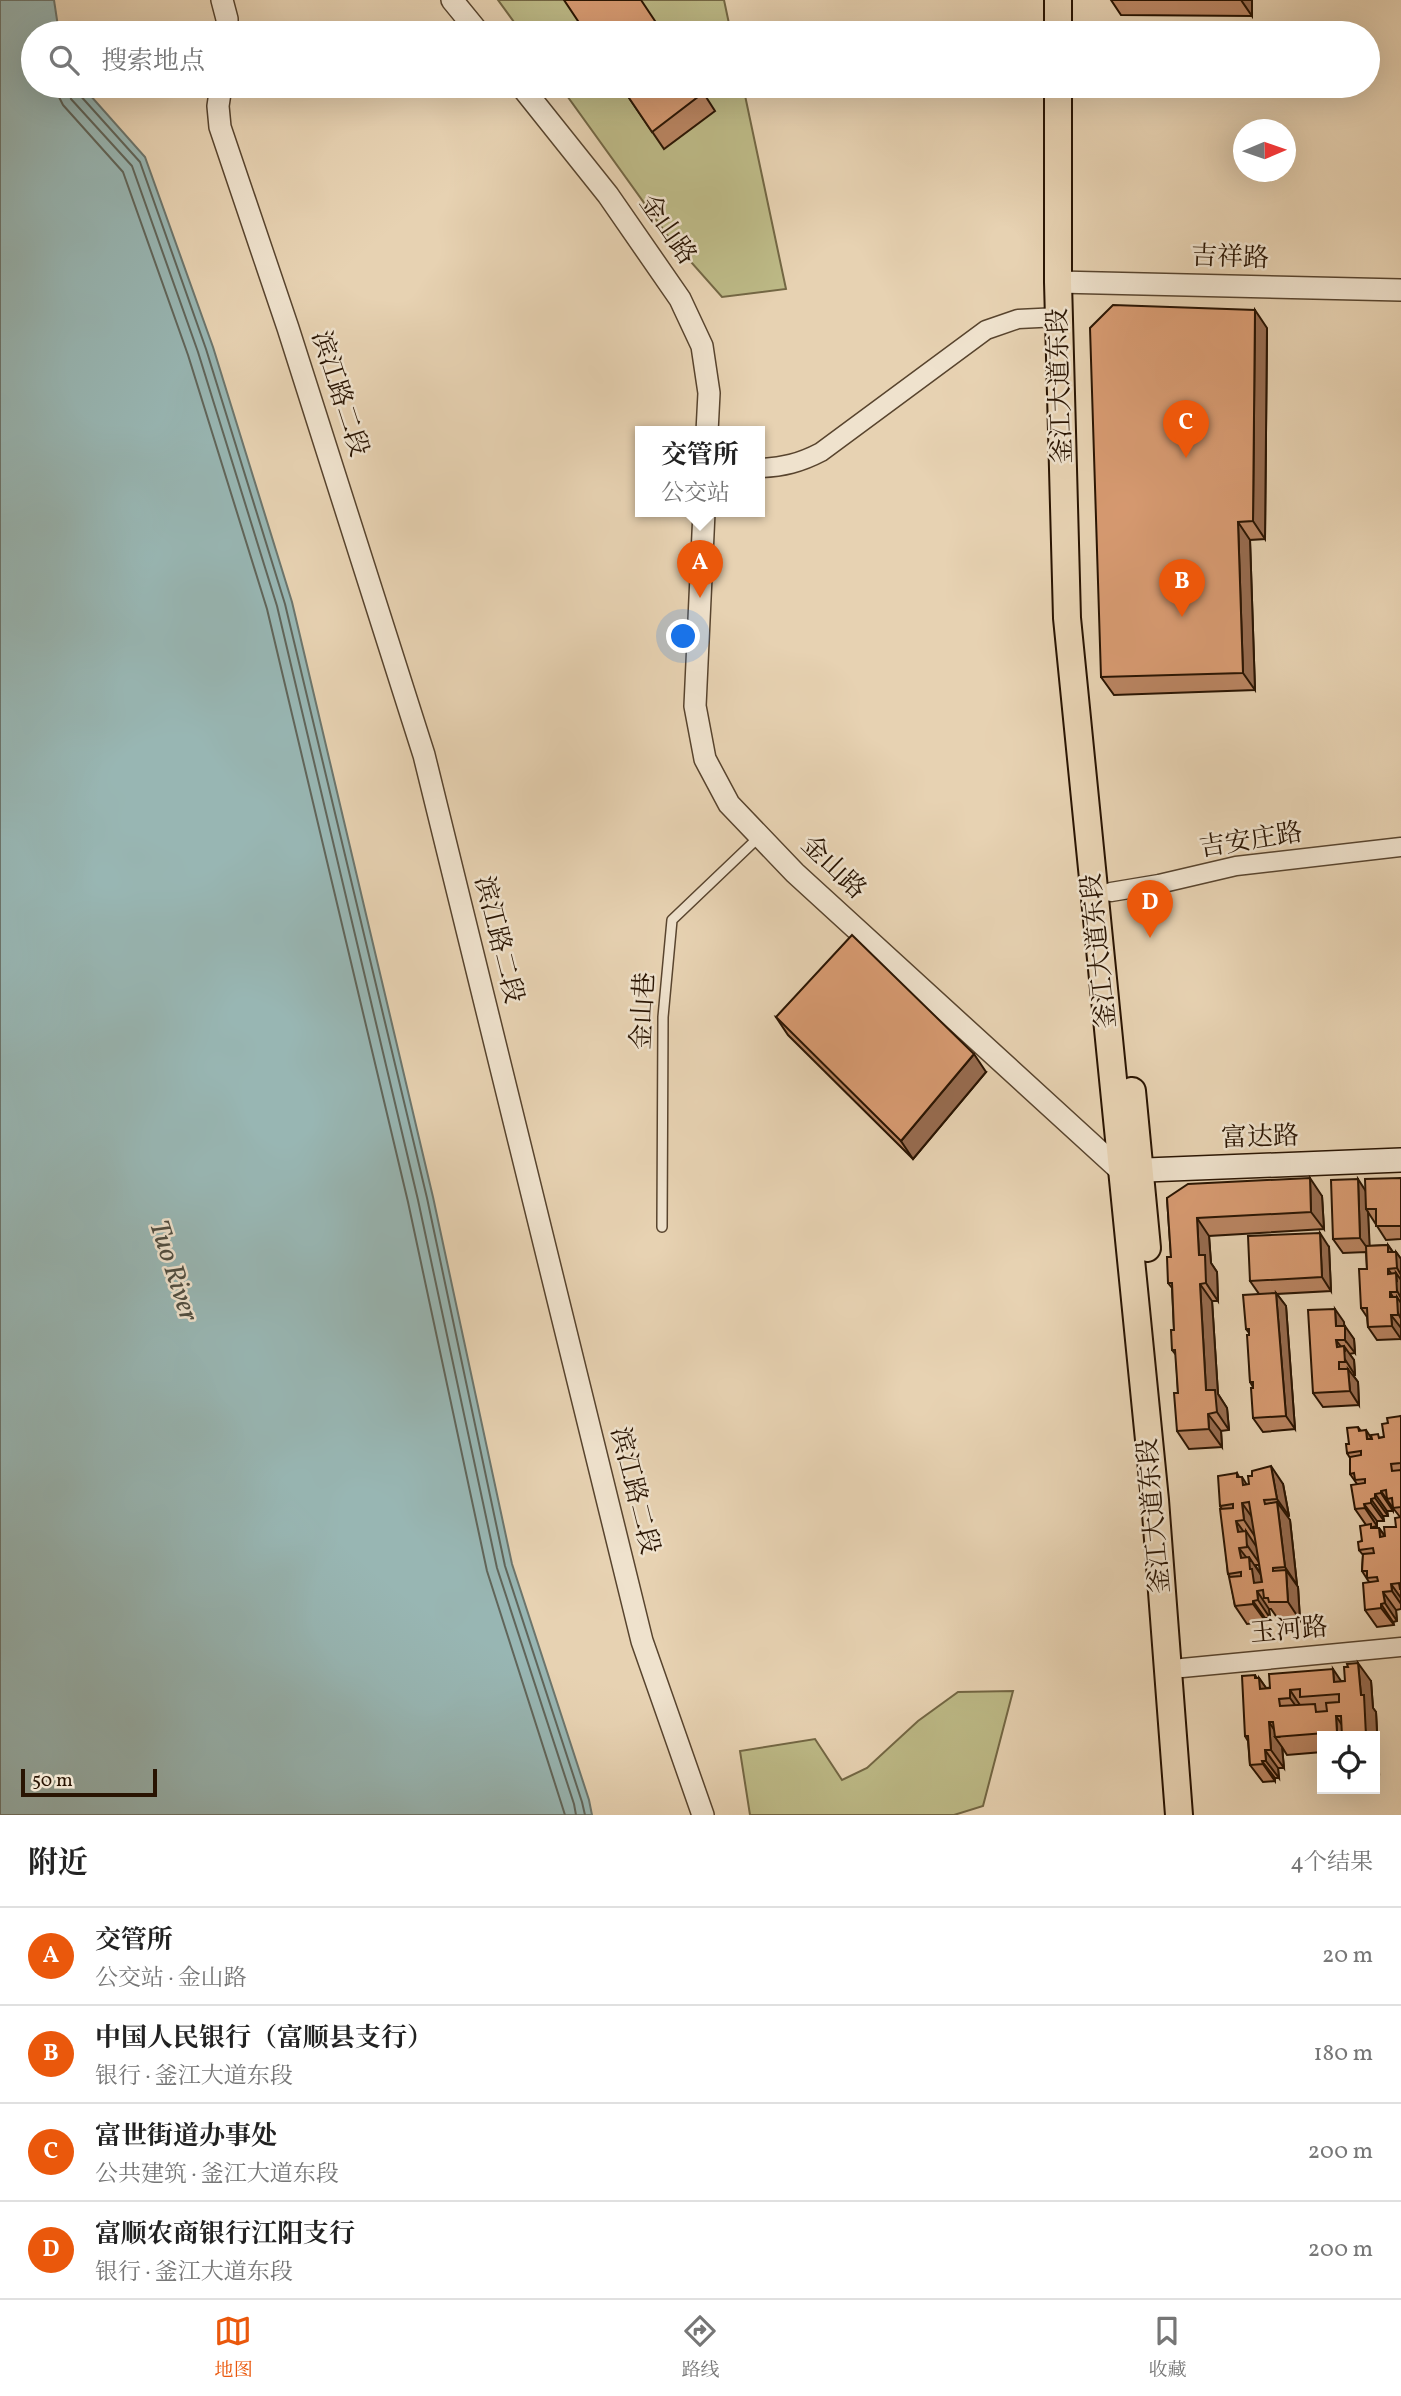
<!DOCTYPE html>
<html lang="zh">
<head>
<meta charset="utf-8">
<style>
  body { margin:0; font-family:Vollkorn,"Noto Serif SC",serif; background:#f2f2f2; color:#222 }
  .controls { position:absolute; right:21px; bottom:21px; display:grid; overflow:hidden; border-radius:0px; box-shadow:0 7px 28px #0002 }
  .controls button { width:63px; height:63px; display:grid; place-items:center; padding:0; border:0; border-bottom:2px solid #e0e0e0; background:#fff; color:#222; font:35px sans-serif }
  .compass { position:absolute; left:1233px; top:119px; width:63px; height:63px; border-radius:50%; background:#fff; box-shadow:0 7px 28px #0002; rotate:88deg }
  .scale { position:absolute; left:21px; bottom:18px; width:136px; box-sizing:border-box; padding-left:7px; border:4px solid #291402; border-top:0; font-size:19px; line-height:24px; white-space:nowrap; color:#291402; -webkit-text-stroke:5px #efe2cd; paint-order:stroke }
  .you { position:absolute; left:684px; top:637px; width:24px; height:24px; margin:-18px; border:5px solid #fff; border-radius:50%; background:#1a73e8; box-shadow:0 0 0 10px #1a73e833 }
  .badge { display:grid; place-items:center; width:46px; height:46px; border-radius:50%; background:#ea580c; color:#fff; font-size:23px; font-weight:700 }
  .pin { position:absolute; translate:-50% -58px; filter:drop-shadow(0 2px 4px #0008) }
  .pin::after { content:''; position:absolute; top:37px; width:24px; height:21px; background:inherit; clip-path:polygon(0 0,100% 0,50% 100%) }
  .popup { position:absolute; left:635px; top:426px; width:130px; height:91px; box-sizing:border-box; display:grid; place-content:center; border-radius:0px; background:#fff; filter:drop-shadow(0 2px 5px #0005); font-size:23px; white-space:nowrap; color:#767676 }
  .popup b { font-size:26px; color:#222 }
  .popup::after { content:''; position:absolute; left:50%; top:100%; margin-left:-14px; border:14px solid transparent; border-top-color:#fff }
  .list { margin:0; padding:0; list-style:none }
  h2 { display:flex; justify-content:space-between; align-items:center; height:91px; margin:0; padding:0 28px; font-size:30px }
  h2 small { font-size:23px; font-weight:400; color:#767676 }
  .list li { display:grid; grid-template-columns:46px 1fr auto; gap:21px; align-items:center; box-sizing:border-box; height:98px; padding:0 28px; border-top:2px solid #e0e0e0 }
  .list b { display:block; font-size:26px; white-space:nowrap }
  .list p { margin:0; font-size:23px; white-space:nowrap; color:#767676 }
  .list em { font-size:23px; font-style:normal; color:#767676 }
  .icon { flex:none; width:38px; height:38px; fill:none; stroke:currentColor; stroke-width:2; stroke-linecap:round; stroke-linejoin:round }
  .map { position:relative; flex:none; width:1401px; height:1815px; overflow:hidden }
  .search { position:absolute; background:#fff; box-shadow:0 7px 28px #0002; left:21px; right:21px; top:21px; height:77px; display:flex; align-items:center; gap:18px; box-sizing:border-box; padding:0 24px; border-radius:38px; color:#767676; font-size:26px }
  .sheet { height:483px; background:#fff }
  nav { display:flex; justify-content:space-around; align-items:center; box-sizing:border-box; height:98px; border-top:2px solid #e0e0e0; background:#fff; font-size:19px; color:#767676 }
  nav a { display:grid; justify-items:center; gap:4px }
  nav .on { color:#ea580c }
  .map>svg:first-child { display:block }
</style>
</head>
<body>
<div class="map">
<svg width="1401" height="1815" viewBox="0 0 1401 1815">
  <rect width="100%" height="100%" fill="#e7d2b2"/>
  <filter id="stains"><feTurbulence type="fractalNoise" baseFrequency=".00286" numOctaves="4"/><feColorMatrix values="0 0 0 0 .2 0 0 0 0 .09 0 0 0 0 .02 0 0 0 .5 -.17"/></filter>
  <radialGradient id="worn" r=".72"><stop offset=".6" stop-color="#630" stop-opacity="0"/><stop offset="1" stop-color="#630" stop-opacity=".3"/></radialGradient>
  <g fill="#bdba87" stroke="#736744" stroke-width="2">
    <path d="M498,0H724L731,33H522Z"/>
    <path d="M560,86H743L786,289L722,297L668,236Z"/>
    <path d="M1013,1691L983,1806L954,1815H750L740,1751L815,1739L842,1780L867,1768L918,1721L958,1692Z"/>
  </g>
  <path fill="#98b6b3" stroke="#6c756c" stroke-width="2" d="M0,0H54L59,33H33V86H82L145,157L213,347L292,602L433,1197L512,1564L589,1800L592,1815H0Z"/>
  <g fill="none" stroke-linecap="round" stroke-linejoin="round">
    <g stroke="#60655a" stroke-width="2">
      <path d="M57,86L58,95L63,105L123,172L188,355L267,609L408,1202L487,1571L565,1815"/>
      <path d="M68,86L71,99L132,166L198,352L277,606L418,1200L497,1568L574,1804L576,1815"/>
      <path d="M76,86L78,93L140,162L206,349L285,604L427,1198L505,1566L582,1802L585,1815"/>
    </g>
    <g stroke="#58442e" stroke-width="12">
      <path id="service" d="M662,1227L663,1017L672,920L759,837"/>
    </g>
    <g stroke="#58442e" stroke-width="21">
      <g id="minor">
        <path d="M760,468C783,467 800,463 821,452L986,330L1018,319L1059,317"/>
        <path d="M1111,892L1159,884L1236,866L1401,847"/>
        <path d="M1182,1668L1401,1647"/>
      </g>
    </g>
    <g stroke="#58442e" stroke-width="24">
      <g id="tertiary">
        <path d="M222,0L227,19V33"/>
        <path d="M452,0L479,33"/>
        <path d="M221,86L218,106L220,127L288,328L424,755L642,1641L703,1815"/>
        <path d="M521,86L608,195L680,299L702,346L709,393L707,432"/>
        <path d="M1058,282L1401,290"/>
        <path d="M704,512L695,706L705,759L729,804L795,873L1121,1171"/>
      </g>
    </g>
    <g stroke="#291402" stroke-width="26">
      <path id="secondary" d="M1121,1171L1401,1160"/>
    </g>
    <g stroke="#291402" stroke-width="30">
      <g id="primary">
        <path d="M1058,0V33"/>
        <path d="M1058,86V282L1067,618L1155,1500L1179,1815"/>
        <path d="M1132,1091L1147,1248"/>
      </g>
    </g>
    <use href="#service" stroke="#efe2cd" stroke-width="9"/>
    <use href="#minor" stroke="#efe2cd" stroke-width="18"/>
    <use href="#tertiary" stroke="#efe2cd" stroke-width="21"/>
    <use href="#secondary" stroke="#efe2cd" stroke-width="23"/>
    <use href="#primary" stroke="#e7d2b2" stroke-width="26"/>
  </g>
  <g fill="#ba8562" stroke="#291402" stroke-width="2" fill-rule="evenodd">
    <path d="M1111,0H1252V16L1121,15Z"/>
    <path d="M621,86H699L715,111L664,149Z"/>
    <path d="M1267,328L1265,539L1250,540L1255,690L1114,695L1101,677Z"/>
    <path d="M776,1017L986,1072L913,1159L788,1035Z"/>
    <path d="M1401,1178V1239L1386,1240L1368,1212L1369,1246L1388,1245L1393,1252H1396L1401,1259V1339L1377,1340L1368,1327L1367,1317L1361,1308L1367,1269L1366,1252L1343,1253L1333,1239L1366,1190Z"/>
    <path d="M1322,1196L1324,1229L1209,1236L1211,1263L1217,1272L1218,1301H1212L1218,1394L1227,1408L1229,1430L1221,1431L1222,1447L1189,1449L1177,1431L1178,1393L1176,1355L1172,1350L1174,1330L1172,1288L1168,1283L1171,1257L1167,1198Z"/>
    <path d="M1329,1247L1331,1291L1277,1294L1286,1306L1295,1429L1263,1432L1253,1418V1387L1250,1382L1249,1333L1246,1329L1259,1294L1250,1281Z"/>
    <path d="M1344,1322V1326L1354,1339L1355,1353L1349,1354L1354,1360L1355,1375H1353L1358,1382L1359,1405L1323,1407L1313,1393Z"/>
    <path d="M1401,1416V1609L1396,1610L1397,1621L1393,1622L1394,1625L1377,1627L1365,1610L1369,1582L1362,1571L1363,1555L1359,1550L1366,1525L1355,1509L1357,1484L1350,1474V1458L1347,1453L1349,1444L1361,1431L1371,1439L1384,1437L1388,1423ZM1393,1508L1400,1517L1396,1527L1385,1536L1379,1528H1374L1373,1527L1377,1526V1521H1384L1383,1516H1388L1387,1511H1393Z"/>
    <path d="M1237,1473L1239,1477H1242L1247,1485L1283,1484L1289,1516L1287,1517L1290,1520L1297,1585H1296L1298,1587L1300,1620H1281L1279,1616H1276L1271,1609H1269L1270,1618H1265L1266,1622L1247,1624L1235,1606L1230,1577L1228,1574L1222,1509L1220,1506ZM1255,1565H1259L1261,1574Z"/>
    <path d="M1257,1678H1259L1266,1688L1341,1681H1371L1373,1708L1376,1712L1379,1772H1375V1736H1322V1752L1287,1755L1282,1747L1284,1768H1278L1279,1778H1275V1781L1263,1782L1250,1765L1248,1741L1245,1736Z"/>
  </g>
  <g fill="#976c50" stroke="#291402" stroke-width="2">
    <path d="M1241,0H1252V16Z"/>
    <path d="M1255,310L1267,328L1265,539L1253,521Z"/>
    <path d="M1238,522L1250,540L1255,690L1243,673Z"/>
    <path d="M974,1054L986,1072L913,1159L901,1141Z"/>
    <path d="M1310,1178L1322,1196L1324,1229L1311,1212Z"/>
    <path d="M1358,1179L1367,1193L1366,1209L1368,1212L1370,1252L1360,1238Z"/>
    <path d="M1197,1218L1209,1236L1211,1263L1217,1272L1218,1301L1206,1283L1199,1255Z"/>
    <path d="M1320,1233L1329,1247L1331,1291L1322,1277Z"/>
    <path d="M1388,1245L1396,1257V1252L1401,1259V1275L1388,1252Z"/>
    <path d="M1388,1269L1397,1282L1396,1273L1401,1280V1298L1388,1274Z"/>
    <path d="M1200,1284L1212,1301L1218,1394L1227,1408L1229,1430L1217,1412L1206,1390Z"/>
    <path d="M1390,1292L1397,1304V1297L1401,1303V1319L1390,1297Z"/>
    <path d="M1276,1293L1286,1306L1295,1429L1286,1416Z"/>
    <path d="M1335,1309L1344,1322L1345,1340L1336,1326Z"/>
    <path d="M1391,1315L1401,1328V1339L1392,1326Z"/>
    <path d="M1345,1326L1354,1339L1355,1353L1345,1340Z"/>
    <path d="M1336,1340L1345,1352L1344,1346L1354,1360L1355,1375L1337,1347Z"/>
    <path d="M1348,1369L1358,1382L1359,1405L1350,1391Z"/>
    <path d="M1208,1414L1221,1431L1222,1447L1209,1429Z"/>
    <path d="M1358,1427L1367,1439L1366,1430L1378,1448L1379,1457L1359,1431Z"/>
    <path d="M1271,1466L1283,1484L1289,1516L1277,1499Z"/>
    <path d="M1381,1491L1393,1508V1511L1381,1493Z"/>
    <path d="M1375,1494L1387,1511L1388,1516L1375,1498Z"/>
    <path d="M1371,1499L1383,1516L1384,1521L1371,1503Z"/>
    <path d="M1277,1502L1290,1520L1297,1585L1285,1567Z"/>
    <path d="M1242,1503L1254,1520L1256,1538L1244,1520Z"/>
    <path d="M1364,1504L1377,1521V1526L1365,1508Z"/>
    <path d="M1236,1521L1246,1535V1531L1258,1549L1260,1564L1238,1532Z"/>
    <path d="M1379,1528L1391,1545L1380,1537Z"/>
    <path d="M1239,1548L1250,1562L1249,1557L1261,1575L1263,1590L1254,1583L1241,1558Z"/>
    <path d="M1286,1570L1298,1587L1300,1620L1288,1602Z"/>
    <path d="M1391,1584L1401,1598V1604L1392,1591Z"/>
    <path d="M1257,1591L1269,1609L1270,1618L1258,1600Z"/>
    <path d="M1383,1592L1396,1610L1397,1621L1385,1603Z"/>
    <path d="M1253,1601L1265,1618L1266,1622L1253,1604Z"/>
    <path d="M1381,1604L1393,1622L1394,1625L1381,1608Z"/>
    <path d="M1358,1663L1371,1681L1373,1708L1376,1712L1379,1772L1375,1766V1736H1366L1361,1695Z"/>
    <path d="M1333,1669L1345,1687L1334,1682Z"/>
    <path d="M1255,1675L1259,1681V1678L1271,1695L1260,1689Z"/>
    <path d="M1290,1690L1302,1708L1303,1716L1290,1698Z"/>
    <path d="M1336,1716L1348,1734L1349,1736H1340L1337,1732Z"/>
    <path d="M1269,1722L1279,1737H1275L1282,1747L1284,1768L1271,1750Z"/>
    <path d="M1265,1750L1278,1768L1279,1778L1266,1761Z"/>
    <path d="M1262,1761L1275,1778V1781L1263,1764Z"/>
  </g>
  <g fill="#d89b72" stroke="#291402" stroke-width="2" fill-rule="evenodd">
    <path d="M564,0H641L663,33H586Z"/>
    <path d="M621,86H698L703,93L652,132Z"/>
    <path d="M1113,305L1255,310L1253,521L1238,522L1243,673L1101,677L1090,328Z"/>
    <path d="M852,935L974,1054L901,1141L776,1017Z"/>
    <path d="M1310,1178L1311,1212L1197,1218L1199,1255H1205L1206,1283L1200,1284L1206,1390H1215L1217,1412L1208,1414L1209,1429L1177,1431L1174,1393H1178L1175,1350H1172L1171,1330H1174L1172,1283H1168L1167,1257H1171L1167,1198L1188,1184Z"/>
    <path d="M1401,1178V1226H1376V1209H1366L1365,1179Z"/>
    <path d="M1358,1179L1360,1238L1333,1239L1331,1180Z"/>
    <path d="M1320,1233L1322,1277L1250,1281L1248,1236Z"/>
    <path d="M1388,1245V1252H1396L1397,1268L1388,1269V1274L1396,1273L1397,1292H1390V1297H1397L1398,1315H1391L1392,1326L1368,1327L1367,1308H1361L1359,1269H1367L1366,1246Z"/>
    <path d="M1276,1293L1286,1416L1253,1418L1251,1388H1253V1382H1250L1247,1335H1249V1329H1246L1243,1295Z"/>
    <path d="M1335,1309L1336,1326H1345V1340H1336L1337,1347L1344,1346L1345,1362H1339V1369H1348L1350,1391L1313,1393L1308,1310Z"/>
    <path d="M1401,1416V1463L1391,1464L1392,1471L1401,1470V1508V1507L1393,1508L1392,1498L1387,1499L1386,1490L1381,1491V1493L1375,1494V1498L1371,1499V1503L1364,1504L1365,1508L1355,1509L1351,1485L1365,1483V1479L1355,1480L1354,1473L1350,1474V1457L1361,1455V1451L1347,1453L1346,1444H1349L1347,1428L1358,1427L1359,1431L1366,1430L1367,1439H1372L1371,1435L1378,1434L1379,1438L1384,1437L1382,1424L1388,1423L1387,1418Z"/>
    <path d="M1271,1466L1277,1499L1264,1500L1265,1504L1277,1502L1285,1567L1273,1568V1571L1286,1570L1288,1602H1269L1268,1598H1264L1263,1590L1257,1591L1258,1600L1253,1601V1604L1235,1606L1229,1577L1241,1576V1572L1228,1574L1220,1509L1233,1508V1504L1220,1506L1218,1476L1237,1473V1477H1242L1243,1485L1249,1484L1248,1476H1252V1471ZM1249,1502L1262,1582L1254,1583L1252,1569H1250L1249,1557L1241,1558L1239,1548L1247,1547L1246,1531L1238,1532L1236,1521L1244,1520L1242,1503Z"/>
    <path d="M1401,1517V1589H1400L1399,1583L1391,1584L1392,1591L1383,1592L1385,1603L1381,1604V1608L1365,1610L1363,1583L1378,1581L1377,1577L1367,1578V1571H1362L1363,1554L1374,1553L1373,1548L1359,1550L1358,1542L1362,1541L1360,1526L1371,1524V1528H1379L1380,1537L1385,1536L1384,1527H1396L1395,1518Z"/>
    <path d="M1358,1663L1361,1695H1364L1366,1736H1342L1341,1716H1336L1337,1732L1275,1737L1273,1722H1269L1271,1750H1265L1266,1761H1262L1263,1764L1250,1765L1248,1736H1245L1242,1676L1255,1675V1678H1259L1260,1689L1270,1688L1269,1674L1333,1669L1334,1682L1345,1681L1344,1667H1348L1347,1664ZM1300,1689V1697L1339,1694V1702L1326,1703L1327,1711L1316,1712L1315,1704L1280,1706L1279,1699L1290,1698V1690Z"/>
  </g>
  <g text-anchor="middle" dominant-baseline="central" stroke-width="5" stroke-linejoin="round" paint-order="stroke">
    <g font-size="26" fill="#291402" stroke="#efe2cd">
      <text transform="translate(667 230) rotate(55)">金山路</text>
      <text transform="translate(1230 258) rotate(2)">吉祥路</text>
      <text transform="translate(1061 386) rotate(-92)">釜江大道东段</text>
      <text transform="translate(339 394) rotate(72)">滨江路二段</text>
      <text transform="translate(1251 841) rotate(-9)">吉安庄路</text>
      <text transform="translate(833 868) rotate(44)">金山路</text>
      <text transform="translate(498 940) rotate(76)">滨江路二段</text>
      <text transform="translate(1100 951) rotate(-96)">釜江大道东段</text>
      <text transform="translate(644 1011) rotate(-87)">金山巷</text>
      <text transform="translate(1260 1138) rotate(-2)">富达路</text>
      <text transform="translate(634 1491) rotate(76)">滨江路二段</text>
      <text transform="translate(1155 1516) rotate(-95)">釜江大道东段</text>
      <text transform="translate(1289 1631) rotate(-5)">玉河路</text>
    </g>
    <g font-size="28" font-style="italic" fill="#504d40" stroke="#efe2cd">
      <text transform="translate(173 1271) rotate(72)">Tuo River</text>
    </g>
  </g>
  <rect width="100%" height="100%" filter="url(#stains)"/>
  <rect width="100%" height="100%" fill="url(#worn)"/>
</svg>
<div class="controls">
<button><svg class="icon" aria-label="locate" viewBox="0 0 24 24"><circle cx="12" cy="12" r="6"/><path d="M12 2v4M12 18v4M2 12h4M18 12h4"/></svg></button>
</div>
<svg class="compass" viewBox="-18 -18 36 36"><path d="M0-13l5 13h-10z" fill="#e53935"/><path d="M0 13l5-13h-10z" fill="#767676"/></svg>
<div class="scale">50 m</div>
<div class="you"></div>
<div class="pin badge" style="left:700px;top:598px">A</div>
<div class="popup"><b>交管所</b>公交站</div>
<div class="pin badge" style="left:1182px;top:617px">B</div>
<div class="pin badge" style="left:1186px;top:458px">C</div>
<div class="pin badge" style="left:1150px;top:938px">D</div>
<div class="search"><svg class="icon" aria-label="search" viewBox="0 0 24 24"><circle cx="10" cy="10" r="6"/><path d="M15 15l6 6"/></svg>搜索地点</div>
</div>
<section class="sheet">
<h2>附近<small>4个结果</small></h2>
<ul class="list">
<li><span class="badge">A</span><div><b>交管所</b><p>公交站 · 金山路</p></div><em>20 m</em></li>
<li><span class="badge">B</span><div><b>中国人民银行（富顺县支行）</b><p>银行 · 釜江大道东段</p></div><em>180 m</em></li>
<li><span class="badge">C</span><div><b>富世街道办事处</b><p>公共建筑 · 釜江大道东段</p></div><em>200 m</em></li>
<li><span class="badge">D</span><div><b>富顺农商银行江阳支行</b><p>银行 · 釜江大道东段</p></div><em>200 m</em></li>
</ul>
</section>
<nav>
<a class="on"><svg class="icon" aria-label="map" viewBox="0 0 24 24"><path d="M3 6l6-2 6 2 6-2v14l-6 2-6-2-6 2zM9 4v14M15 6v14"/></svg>地图</a>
<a><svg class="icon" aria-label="directions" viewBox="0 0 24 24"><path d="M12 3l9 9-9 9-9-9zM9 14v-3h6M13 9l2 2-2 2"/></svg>路线</a>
<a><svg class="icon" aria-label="saved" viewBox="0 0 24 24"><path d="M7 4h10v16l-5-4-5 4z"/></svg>收藏</a>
</nav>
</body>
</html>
